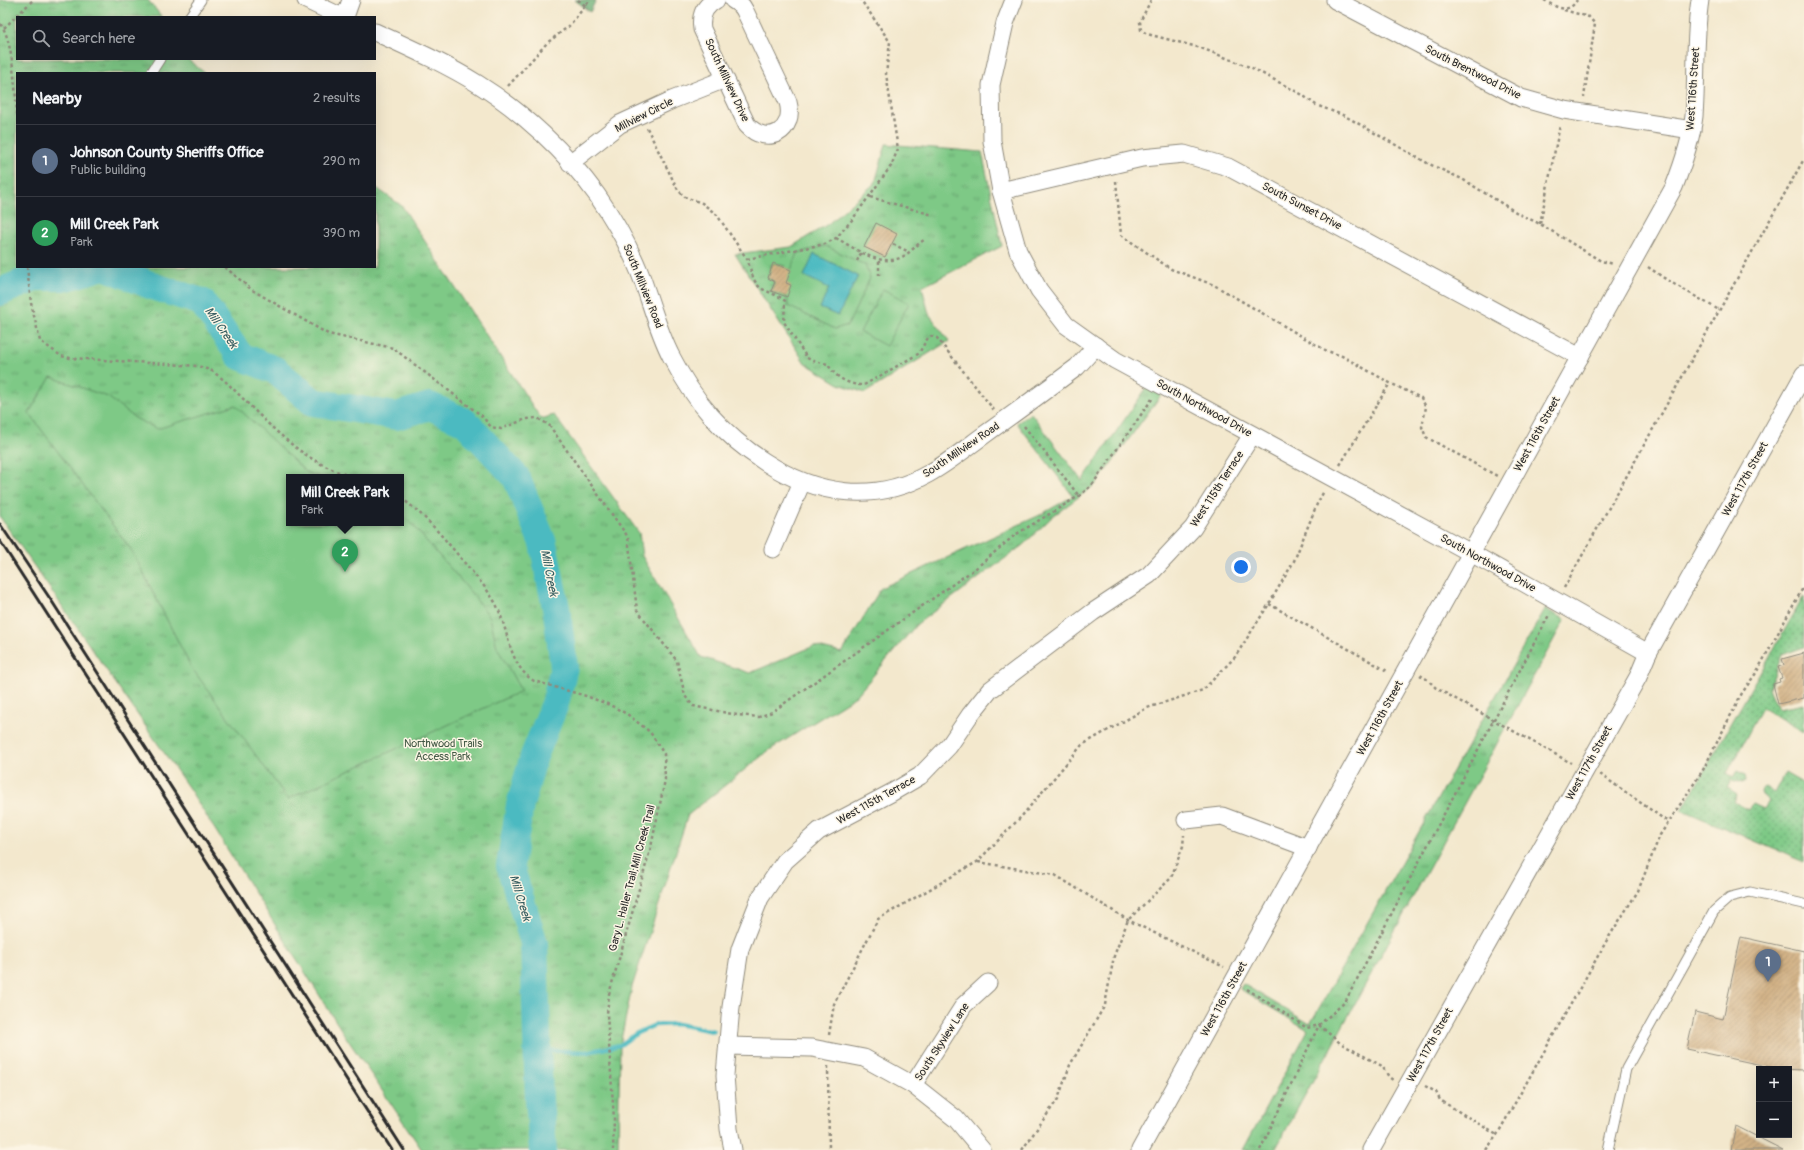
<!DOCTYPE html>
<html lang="en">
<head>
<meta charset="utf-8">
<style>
  body { margin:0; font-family:Pangolin,sans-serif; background:#242831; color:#f1f3f6 }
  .controls { position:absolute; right:12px; bottom:12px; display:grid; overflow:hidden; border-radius:0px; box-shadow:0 4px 16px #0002 }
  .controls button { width:36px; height:36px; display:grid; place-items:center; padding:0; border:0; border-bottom:1px solid #363941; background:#171b24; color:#f1f3f6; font:20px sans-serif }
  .you { position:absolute; left:1241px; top:567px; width:14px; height:14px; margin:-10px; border:3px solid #fff; border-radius:50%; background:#1a73e8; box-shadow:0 0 0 6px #1a73e833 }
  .badge { display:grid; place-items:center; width:26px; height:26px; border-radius:50%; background:#7c3aed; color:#fff; font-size:13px; font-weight:700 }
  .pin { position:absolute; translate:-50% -33px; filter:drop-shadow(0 1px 2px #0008) }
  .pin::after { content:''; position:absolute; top:21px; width:14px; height:12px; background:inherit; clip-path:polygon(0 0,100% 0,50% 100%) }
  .popup { position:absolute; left:286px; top:474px; width:118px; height:52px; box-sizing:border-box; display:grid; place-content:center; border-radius:0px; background:#171b24; filter:drop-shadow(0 1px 3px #0005); font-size:13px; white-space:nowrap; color:#9ea1a6 }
  .popup b { font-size:15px; color:#f1f3f6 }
  .popup::after { content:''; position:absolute; left:50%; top:100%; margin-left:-8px; border:8px solid transparent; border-top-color:#171b24 }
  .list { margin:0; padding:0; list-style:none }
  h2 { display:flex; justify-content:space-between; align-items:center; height:52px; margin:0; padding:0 16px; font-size:17px }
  h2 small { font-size:13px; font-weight:400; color:#9ea1a6 }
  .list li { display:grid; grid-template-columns:26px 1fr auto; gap:12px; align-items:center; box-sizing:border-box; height:72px; padding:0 16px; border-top:1px solid #363941 }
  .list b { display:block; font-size:15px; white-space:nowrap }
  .list p { margin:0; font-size:13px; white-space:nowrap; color:#9ea1a6 }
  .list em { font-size:13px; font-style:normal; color:#9ea1a6 }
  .icon { flex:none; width:22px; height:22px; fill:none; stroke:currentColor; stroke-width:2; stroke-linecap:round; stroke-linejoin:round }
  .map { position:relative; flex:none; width:1804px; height:1150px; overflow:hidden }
  .search { position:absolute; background:#171b24; box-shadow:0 4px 16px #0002; left:16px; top:16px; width:360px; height:44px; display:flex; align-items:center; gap:10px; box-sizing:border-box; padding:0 14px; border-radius:0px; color:#9ea1a6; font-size:15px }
  .panel { position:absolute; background:#171b24; box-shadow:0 4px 16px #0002; left:16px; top:72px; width:360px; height:196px; border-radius:0px }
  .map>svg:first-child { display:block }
</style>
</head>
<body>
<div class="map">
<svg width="1804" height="1150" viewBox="0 0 1804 1150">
  <defs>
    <pattern id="grass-dots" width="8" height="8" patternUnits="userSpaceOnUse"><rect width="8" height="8" fill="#7ec986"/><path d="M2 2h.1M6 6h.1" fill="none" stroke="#67a36e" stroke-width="1.8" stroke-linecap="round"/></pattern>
    <pattern id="forest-firs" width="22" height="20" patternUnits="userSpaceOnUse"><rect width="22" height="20" fill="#66ad73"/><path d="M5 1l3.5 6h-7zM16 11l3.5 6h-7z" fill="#548d5f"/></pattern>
    <pattern id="park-tufts" width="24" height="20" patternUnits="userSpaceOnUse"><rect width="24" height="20" fill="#7ec986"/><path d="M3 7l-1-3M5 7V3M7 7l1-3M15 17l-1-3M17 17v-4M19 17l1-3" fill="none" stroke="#67a36e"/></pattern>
    <pattern id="building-hatch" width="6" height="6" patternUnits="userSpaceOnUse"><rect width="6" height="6" fill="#d3b387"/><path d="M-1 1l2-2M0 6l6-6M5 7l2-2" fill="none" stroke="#ab926f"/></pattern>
  </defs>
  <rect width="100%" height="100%" fill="#fcf5e5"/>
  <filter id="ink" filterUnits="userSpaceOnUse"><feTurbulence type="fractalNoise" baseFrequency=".025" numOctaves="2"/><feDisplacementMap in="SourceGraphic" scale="8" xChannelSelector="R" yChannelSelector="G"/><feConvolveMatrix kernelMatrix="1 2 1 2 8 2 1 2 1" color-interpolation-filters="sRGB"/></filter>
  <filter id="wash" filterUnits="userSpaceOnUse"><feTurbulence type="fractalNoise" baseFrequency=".012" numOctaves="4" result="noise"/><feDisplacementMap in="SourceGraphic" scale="16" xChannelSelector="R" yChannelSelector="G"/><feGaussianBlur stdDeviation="0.9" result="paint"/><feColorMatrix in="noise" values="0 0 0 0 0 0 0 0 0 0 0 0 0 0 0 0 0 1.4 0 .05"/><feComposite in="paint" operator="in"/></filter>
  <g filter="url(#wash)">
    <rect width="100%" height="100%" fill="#f3e8cd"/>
    <path fill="url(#grass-dots)" stroke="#547a58" d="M1804,596V647L1782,655L1769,688L1778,709L1804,704V732L1762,708L1727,773L1733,777L1737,771L1745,775L1746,781L1742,783L1731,780L1727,788L1737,795L1734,802L1749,810L1753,804L1764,809L1769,801L1760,793L1761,789L1765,787L1775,792L1785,773L1804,784V862L1682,810Z"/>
    <path fill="url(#forest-firs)" stroke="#486c4f" d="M575,0H596L590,12Z"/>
    <g fill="url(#park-tufts)" stroke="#547a58" fill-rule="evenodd">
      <path d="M0,0H148L162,17H17V59H187L205,73H17V267H375V187L402,206L541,419L554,415L639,533L642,556L701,657L750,673L814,646L842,653L881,588L1040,515L1073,496L1017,423L1031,413L1082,481L1147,387L1161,395L1096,484L1053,516L1023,545L917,624L856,696L768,751L688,815L632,987L620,1045L618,1150H422L342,1031L190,790L0,517ZM289,477H401V523H289Z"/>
      <path d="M886,144L982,152L1002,246L922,287L929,314L949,341L865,393L839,384L805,363L735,254L791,247L828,224L875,183Z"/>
      <path d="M1545,609L1565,619L1275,1150H1243L1308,1030L1240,989L1243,984L1310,1024Z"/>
    </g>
    <g fill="#7ec986" stroke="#547a58">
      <path d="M826,246L865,265L870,278L848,325L835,329L788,306L787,297L771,291L775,282L768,278L773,263L785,266V268L791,270L798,253Z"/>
      <path d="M883,289L909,303L886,346L860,332Z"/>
      <path d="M51,377L108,397L135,418L157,429L235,405L306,472L320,477H289V523H401V516L409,521L464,584L490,617L497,647L521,691L288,799L191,667L132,551L29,413Z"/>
    </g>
    <path fill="#4bbac1" stroke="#3b7276" d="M814,254L858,276L838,316L820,308L829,288L804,276Z"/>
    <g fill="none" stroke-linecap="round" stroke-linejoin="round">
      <path stroke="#4bbac1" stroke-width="4.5" d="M537,1050L587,1052L620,1045L637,1033L655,1025L677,1024L713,1031"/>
      <g stroke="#4bbac1" stroke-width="28">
        <path d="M107,267L155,287L202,302L240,356L275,370L313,402L396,416L430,406L465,422L516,477L543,543L557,613L564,667L555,704L534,756L520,805L510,866L534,943L539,1099L543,1150"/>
        <path d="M0,292L37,277H68L100,267"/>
      </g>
    </g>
    <g id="blocks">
      <g fill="url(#building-hatch)">
        <path d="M876,223L897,234L885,257L864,247Z"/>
        <path d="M773,263L791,270L786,283L791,285L787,297L771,291L775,282L768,278Z"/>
        <path d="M1804,653V698L1778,704L1773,684L1780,682L1779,679L1782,678L1778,667L1784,665L1782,659Z"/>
        <path d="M1741,937L1804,951V1070L1780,1069L1687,1049L1695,1012L1723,1019Z"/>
        <path d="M1736,1126L1783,1150H1731Z"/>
      </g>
    </g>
  </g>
  <g filter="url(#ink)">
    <use href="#blocks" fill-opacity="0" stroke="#8f8a7c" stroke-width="1"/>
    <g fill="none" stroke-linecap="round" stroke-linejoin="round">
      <g stroke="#8f8a7c" stroke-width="11">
        <g id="lane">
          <path d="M189,17L201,0"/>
          <path d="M151,73L160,59"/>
          <path d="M1608,1150L1626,1069L1714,911L1730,897L1750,892L1804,904"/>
        </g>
      </g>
      <g stroke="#8f8a7c" stroke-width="19">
        <g id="street">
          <path d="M306,0L342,17"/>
          <path d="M716,0C704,6 700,16 702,29L747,125C767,147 796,131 788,102L745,11L742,6L733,0"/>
          <path d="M1014,0L1005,23L991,85L992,141L1001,191L1018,251L1039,290L1066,325L1115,360L1471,553L1648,653"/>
          <path d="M1335,0L1521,98L1564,110L1692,130"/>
          <path d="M345,17L351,0"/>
          <path d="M375,32C410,48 446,64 478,84C523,112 566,152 597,195C613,218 628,244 639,271C650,298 657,329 671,356C694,401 723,435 765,462C816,495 874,504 928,474C948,463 966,448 984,435C1015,413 1046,390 1077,367L1096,346"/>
          <path d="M570,163L620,124L672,100L725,79"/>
          <path d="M1001,191L1142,158L1184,154L1228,167L1580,357"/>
          <path d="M773,549L802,482"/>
          <path d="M1186,820L1222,816L1308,848"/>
          <path d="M728,1046L812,1048L864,1058L913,1085L956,1119L982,1150"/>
          <path d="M913,1085L964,1005L988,983"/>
          <path d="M733,1150L729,1129L725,1075L731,1007L740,949L760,898L785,861L819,831L891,793L920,776L949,746L970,715L990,690L1093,612L1149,575L1193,528L1252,435"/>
          <path d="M1140,1150L1674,187C1683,164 1691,141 1694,116C1697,78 1694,39 1700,0"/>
          <path d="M1371,1150L1638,677L1648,653L1804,374"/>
        </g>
      </g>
      <g stroke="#8f8a7c" stroke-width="2.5" stroke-dasharray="3 3" stroke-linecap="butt">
        <path d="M578,0L586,6"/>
        <path d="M1151,0L1140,22L1141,30L1147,34L1201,48L1252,68L1301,94L1316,105L1345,116L1429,164L1462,179L1519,214L1540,224L1591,255L1601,261L1614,264"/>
        <path d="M1544,0C1556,7 1568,15 1577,0"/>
        <path d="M1564,10L1589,17L1595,24L1584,97"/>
        <path d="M0,24C13,36 16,98 17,116"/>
        <path d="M4,28L33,0"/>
        <path d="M508,86L547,43L569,26L590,0"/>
        <path d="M647,128L678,190L685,197L702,203L717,215L747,259L754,280L760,288L782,298L785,301L784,322L807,358L813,361L828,364C834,377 850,386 864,385L918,354C923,348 925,339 931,336L937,338L994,410"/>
        <path d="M1116,181L1121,235L1171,269L1214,285L1327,351L1342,356L1390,383L1421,398L1426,407L1422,427L1426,437L1497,476"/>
        <path d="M870,197L933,215"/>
        <path d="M1540,224L1560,125"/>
        <path d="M836,238C855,248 879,268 902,257C910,253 916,245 924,240"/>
        <path d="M893,244L909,252"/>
        <path d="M747,259L825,244L836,238L852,220L891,166L898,149L886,74L890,42L861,0"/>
        <path d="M857,261L862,251"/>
        <path d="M879,261V275"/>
        <path d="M27,267L31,303L40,341L61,356L70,358L198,366L212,371L224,380C263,417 300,464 355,477"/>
        <path d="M225,267L252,290L328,334L393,348L482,416L491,427L501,429L526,419L537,418L549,425L628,537L637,610L677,661L685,696L693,706L737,715L759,717L772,712L976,568L1015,535L1079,496L1092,485L1152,399"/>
        <path d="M1648,267L1667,280L1719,310"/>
        <path d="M1024,426L1079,496"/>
        <path d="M1340,465L1390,383"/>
        <path d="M401,498C425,515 444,538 463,561C474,574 487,588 496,604C509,630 508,665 534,681L586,696L610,705L627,714L650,732L664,754L665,780L651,847L609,994L607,1014L614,1119L613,1150"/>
        <path d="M1564,588L1804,159"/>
        <path d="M1269,604L1389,672"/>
        <path d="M1420,675L1428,680L1436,688L1571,763"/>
        <path d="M1600,774L1668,822"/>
        <path d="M978,862L1055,875L1128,920L1224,967"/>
        <path d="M1247,989L1307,1028L1319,1025L1340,1043L1382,1066L1389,1077L1393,1080"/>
        <path d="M829,1035L834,1004L878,919L977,862L1021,817L1082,745L1147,708L1203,690L1235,657L1269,604L1294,561L1317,504L1324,491"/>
        <path d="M828,1066L829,1150"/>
        <path d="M1425,1086L1436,1092L1440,1100L1497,1135"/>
        <path d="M1022,1150L1058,1099L1070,1065L1105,1005L1114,956L1128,920L1171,878L1183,846L1184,835"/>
        <path d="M1260,1150L1319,1025L1345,1002L1549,615"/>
        <path d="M1486,1150L1497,1135L1607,940L1638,891L1660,835L1703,770L1742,693L1756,673L1804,586"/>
      </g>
      <use href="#lane" stroke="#fff" stroke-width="9"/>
      <use href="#street" stroke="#fff" stroke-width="17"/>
      <g stroke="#2b2b2b" stroke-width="3">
        <path d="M0,524L53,603L404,1150"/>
        <path d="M0,541L392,1150"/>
      </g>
    </g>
  </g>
  <g text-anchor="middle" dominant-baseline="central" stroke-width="3" stroke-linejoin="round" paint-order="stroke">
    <g font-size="11" fill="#2b2b2b" stroke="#fcf5e5">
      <text transform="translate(1473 72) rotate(27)">South Brentwood Drive</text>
      <text transform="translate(727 80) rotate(65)">South Millview Drive</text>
      <text transform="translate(1693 89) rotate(-86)">West 116th Street</text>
      <text transform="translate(644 115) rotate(-27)">Millview Circle</text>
      <text transform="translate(1302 206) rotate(28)">South Sunset Drive</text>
      <text transform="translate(643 286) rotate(68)">South Millview Road</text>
      <text transform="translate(1204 408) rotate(29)">South Northwood Drive</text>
      <text transform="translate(1537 434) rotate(-61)">West 116th Street</text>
      <text transform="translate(961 450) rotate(-34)">South Millview Road</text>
      <text transform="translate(1745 479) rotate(-61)">West 117th Street</text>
      <text transform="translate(1217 489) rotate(-57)">West 115th Terrace</text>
      <text transform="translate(1488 563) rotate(29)">South Northwood Drive</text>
      <text transform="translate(1380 718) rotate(-61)">West 116th Street</text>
      <text transform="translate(1589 763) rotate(-61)">West 117th Street</text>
      <text transform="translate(876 800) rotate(-29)">West 115th Terrace</text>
      <text transform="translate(632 878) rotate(-75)">Gary L. Haller Trail;Mill Creek Trail</text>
      <text transform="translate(1224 999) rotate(-61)">West 116th Street</text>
      <text transform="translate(942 1042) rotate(-57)">South Skyview Lane</text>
      <text transform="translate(1430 1045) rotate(-61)">West 117th Street</text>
    </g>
    <g font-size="11" fill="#445a46" stroke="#fcf5e5">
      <text x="443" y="743">Northwood Trails<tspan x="443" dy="13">Access Park</tspan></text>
    </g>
    <g font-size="12" font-style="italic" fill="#365d60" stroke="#fcf5e5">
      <text transform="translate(221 328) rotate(55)">Mill Creek</text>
      <text transform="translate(549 573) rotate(79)">Mill Creek</text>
      <text transform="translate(520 898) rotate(73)">Mill Creek</text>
    </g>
  </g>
</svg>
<div class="controls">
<button>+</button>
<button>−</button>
</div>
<div class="you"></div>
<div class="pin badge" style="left:1768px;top:982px;background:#5c6f8a">1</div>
<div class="pin badge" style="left:345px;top:572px;background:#2e9e5b">2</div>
<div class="popup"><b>Mill Creek Park</b>Park</div>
<div class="search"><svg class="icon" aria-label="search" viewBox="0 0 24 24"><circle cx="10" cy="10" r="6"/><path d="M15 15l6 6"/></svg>Search here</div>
<section class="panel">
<h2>Nearby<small>2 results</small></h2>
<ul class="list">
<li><span class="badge" style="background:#5c6f8a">1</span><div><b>Johnson County Sheriffs Office</b><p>Public building</p></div><em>290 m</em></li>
<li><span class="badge" style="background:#2e9e5b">2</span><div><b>Mill Creek Park</b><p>Park</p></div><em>390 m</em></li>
</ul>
</section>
</div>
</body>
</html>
